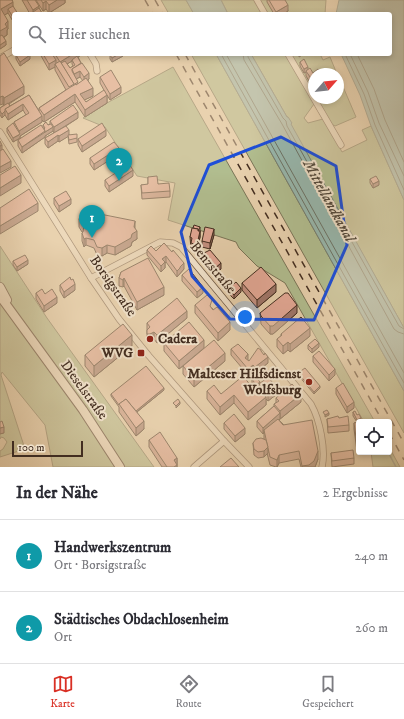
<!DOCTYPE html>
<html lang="de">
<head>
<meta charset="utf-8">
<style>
  body { margin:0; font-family:"IM FELL DW Pica",serif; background:#f7f7f7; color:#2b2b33 }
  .controls { position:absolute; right:12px; bottom:12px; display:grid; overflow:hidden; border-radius:4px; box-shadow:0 2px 6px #0003 }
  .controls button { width:36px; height:36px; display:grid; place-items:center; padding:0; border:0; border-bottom:1px solid #e1e1e2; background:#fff; color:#2b2b33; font:20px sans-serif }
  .compass { position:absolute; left:308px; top:68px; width:36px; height:36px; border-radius:50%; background:#fff; box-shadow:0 2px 6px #0003; rotate:62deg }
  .scale { position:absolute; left:12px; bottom:10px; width:71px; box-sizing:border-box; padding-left:4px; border:2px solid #422d20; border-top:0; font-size:11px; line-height:14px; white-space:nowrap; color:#422d20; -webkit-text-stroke:3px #f1e2cb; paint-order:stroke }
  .you { position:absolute; left:245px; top:317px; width:14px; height:14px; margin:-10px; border:3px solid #fff; border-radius:50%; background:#1a73e8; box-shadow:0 0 0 6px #1a73e833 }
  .badge { display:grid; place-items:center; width:26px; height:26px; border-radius:50%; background:#d93025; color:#fff; font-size:13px; font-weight:700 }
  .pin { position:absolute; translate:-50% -33px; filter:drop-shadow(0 1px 2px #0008) }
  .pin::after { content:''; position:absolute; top:21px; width:14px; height:12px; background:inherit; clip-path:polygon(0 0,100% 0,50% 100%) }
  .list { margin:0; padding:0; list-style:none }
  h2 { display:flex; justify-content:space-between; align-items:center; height:52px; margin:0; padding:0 16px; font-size:17px }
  h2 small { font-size:13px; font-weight:400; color:#7c7c81 }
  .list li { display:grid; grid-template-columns:26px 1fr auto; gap:12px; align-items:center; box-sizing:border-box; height:72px; padding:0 16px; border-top:1px solid #e1e1e2 }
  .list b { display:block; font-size:15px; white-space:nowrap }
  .list p { margin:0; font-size:13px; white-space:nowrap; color:#7c7c81 }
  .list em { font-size:13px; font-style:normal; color:#7c7c81 }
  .icon { flex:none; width:22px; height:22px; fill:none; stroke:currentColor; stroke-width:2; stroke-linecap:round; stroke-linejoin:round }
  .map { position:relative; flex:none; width:404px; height:467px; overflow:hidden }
  .search { position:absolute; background:#fff; box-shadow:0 2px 6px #0003; left:12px; right:12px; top:12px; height:44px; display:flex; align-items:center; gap:10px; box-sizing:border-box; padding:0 14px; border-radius:4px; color:#7c7c81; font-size:15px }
  .sheet { height:196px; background:#fff }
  nav { display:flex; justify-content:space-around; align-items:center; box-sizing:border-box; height:56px; border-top:1px solid #e1e1e2; background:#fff; font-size:11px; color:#7c7c81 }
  nav a { display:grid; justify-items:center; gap:2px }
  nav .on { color:#d93025 }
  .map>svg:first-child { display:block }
</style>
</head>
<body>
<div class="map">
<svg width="404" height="467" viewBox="0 0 404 467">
  <rect width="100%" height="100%" fill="#e9d2af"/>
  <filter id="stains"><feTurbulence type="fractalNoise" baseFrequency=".005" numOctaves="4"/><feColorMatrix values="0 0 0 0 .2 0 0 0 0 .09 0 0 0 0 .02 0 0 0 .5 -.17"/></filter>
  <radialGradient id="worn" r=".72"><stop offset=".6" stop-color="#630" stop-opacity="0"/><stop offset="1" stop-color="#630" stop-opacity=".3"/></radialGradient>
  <g fill="#b1bd8f" stroke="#7a7558" fill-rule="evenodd">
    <path d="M161,0H186L194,14H169Z"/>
    <path d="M221,0H326L325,14H228Z"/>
    <path d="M191,54H216L404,391V433Z"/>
    <path d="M251,54H320L323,60L330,57L337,74H314V98H338V75L356,117L335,126L325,120L342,152L367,140L362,130L371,126L404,200V328L290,124L291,123L288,117H287ZM314,104L323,119L308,123L304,118Z"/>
    <path d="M173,67L375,422H364L285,283L257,266L239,248L236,242L168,220L175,183L137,176L105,127L83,118L107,103Z"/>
    <path d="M0,246L47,318L154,467H53L45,425L2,372L1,375L25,449L0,457V451L3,449L7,442L4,438L1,437L0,439Z"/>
    <path d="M389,447L400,467H373L371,452H389Z"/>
  </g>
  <g fill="#97b7ad" stroke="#758075">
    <path d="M186,0H221L228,14H194Z"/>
    <path d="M339,0H404V200L371,126L360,95L341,54H390V14H336Z"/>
    <path d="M216,54H251L287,117H288L292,123L291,124L404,328V391Z"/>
  </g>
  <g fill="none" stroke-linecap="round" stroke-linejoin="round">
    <g stroke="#6c7266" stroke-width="1">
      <path d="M221,54L404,383"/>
      <path d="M226,54L404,373"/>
      <path d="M243,54L244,60L282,124L394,329L398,332L404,334"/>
      <path d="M248,54V57L283,118L286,121L287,126L399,326L404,329"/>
      <path d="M345,54L364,94L375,125L404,190"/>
      <path d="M350,54L368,92L379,123L404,176"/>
      <path d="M357,54L374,89L385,120L404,162"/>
    </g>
    <path stroke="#758075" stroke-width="1.5" d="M388,452L396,467"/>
    <g stroke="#6c5644" stroke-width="7">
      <g id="street">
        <path d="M257,0L265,14"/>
        <path d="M90,54L96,64L97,71"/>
        <path d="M288,54L341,145"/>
        <path d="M0,58L14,50"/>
        <path d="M0,132L91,278L119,319L149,356L224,441L249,467"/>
        <path d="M91,278L160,242L173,243L181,247L311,404C320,420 326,450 322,467"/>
        <path d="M194,467L224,441"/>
      </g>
    </g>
    <g stroke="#422d20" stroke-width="10">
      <g id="secondary">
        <path d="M0,287L7,300"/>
        <path d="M0,296L83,410L120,467"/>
      </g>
    </g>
    <use href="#street" stroke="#f1e2cb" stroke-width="5.5"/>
    <use href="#secondary" stroke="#f1e2cb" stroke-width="8"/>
    <g stroke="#422d20" stroke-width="1.5" stroke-dasharray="7 7" stroke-linecap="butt">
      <path d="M145,0L153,14"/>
      <path d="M155,0L163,14"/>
      <path d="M176,54L383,422"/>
      <path d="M185,54L404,443"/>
      <path d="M389,433L404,460"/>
    </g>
  </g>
  <g fill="#c59182" stroke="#422d20" fill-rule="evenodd">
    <path d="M0,0H13L12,1L14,14V23L8,13L4,15L8,29L7,30V35L4,37L6,45L0,49Z"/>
    <path d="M22,0H35L42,14H30Z"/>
    <path d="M36,0H65V3L49,13L46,9L43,11Z"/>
    <path d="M267,0H285L288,11L283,14H274L267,2Z"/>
    <path d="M40,54H81V55L78,57L89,79L88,80L93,96L84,100L86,102L105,92L100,83V77L121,93L110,100L107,95V103L85,117L75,102L44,122L42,120V122L20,136V138L13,142L7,132V128L14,124V122L26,115L23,110L8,120L5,115L2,118L0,115V108L4,105L3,104L0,56L24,94L9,104L10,106L29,95L39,111V108L66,90L55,70V67L49,70ZM72,61V64L73,66L70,68L67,64ZM80,77L83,81L78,84L76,79Z"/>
    <path d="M123,54V56L112,62L110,59V55Z"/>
    <path d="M16,55L30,59L20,66L16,59Z"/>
    <path d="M300,62L308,70L314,74V89L306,76V72L304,73L300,66Z"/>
    <path d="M324,98H332V99L326,102Z"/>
    <path d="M78,118L66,126L69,135L77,138V142L69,144L68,136L59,142L58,141L48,148L45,144V138L54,133L53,131L45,136V137L22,153L18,146V140L43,128V125H48L50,124V121Z"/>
    <path d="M106,136L82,152L78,145V139Z"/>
    <path d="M119,154L94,170L90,164V158Z"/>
    <path d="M133,176L109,192L105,186V180Z"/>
    <path d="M148,177L158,184L170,191V197L142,199L141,185H148Z"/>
    <path d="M370,179L379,185L373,188L370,183Z"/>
    <path d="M54,198L71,204L59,212L54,204Z"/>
    <path d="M100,216L135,229L137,239L132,242L131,246L115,255L107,253L102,256L97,255L94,248L86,245L84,247L82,241V233L83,232H82L79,227V219L94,222L99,225L100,224Z"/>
    <path d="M200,227V237L197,251L191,249L190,237L193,228Z"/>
    <path d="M214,235L210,249L202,247V241Z"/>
    <path d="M164,243L184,269L177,277L166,262L165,263V268L161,272L147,255V250L156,251Z"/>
    <path d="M202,254L221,269L214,275L202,260Z"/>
    <path d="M13,261L28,264L17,271L13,265Z"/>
    <path d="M121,272L164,295L137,310L124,286L123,287L119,286V278Z"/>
    <path d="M182,275L203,293L197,298L182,281Z"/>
    <path d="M242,283L276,292L257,308L242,290Z"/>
    <path d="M60,285L75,290L64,298L60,291Z"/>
    <path d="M228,289L241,292L234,299L228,293Z"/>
    <path d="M36,293L45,294L57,303L44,312L36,299Z"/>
    <path d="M195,305L212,308L230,330L218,341L195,313Z"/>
    <path d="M260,313H297L273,334H270L261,324Z"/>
    <path d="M187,318L157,343L154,339L150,342L147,341V323Z"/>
    <path d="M281,334L310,336L290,352L288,350L283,354L277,347V339L281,336Z"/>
    <path d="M164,343L204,348L225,361L194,387L183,374V366L179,369L164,351Z"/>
    <path d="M308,345L319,347L312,353L308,349Z"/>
    <path d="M132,346L94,377L85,366V355Z"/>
    <path d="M231,349L249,361L268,363L255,373L253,371L248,375L231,355Z"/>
    <path d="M313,356L335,375L329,381L313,362Z"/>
    <path d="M298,373L320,388L314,394L298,375Z"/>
    <path d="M252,379L277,394L268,401L266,399V405L248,420L234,403L220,415L207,399V391L221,394L252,387L253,386L252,383Z"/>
    <path d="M336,388L354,408L347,413L336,394Z"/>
    <path d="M164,390L137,412L144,429L136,436L119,412V407L111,396V394Z"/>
    <path d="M276,398L301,402L279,420L318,459L315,467H301L299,459L279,463L277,467H276L270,465L267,453L264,457L258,458L254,455L253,443L264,439V432L263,434L257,427V421L274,406V404L276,403Z"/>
    <path d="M353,412L359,422V450L357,451L354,429V423L357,422L353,416Z"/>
    <path d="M339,418L349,425V431L328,433L327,419Z"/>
    <path d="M224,423L245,434L235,442L224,429Z"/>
    <path d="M149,440L177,458V467H162L149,447Z"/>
    <path d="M331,453L354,458V464L332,467Z"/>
  </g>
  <g fill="#a0766a" stroke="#422d20">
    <path d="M57,0H65V3L49,13V5Z"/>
    <path d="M46,1V9L43,11V3Z"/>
    <path d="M13,2V10L8,9V13L1,17V9Z"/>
    <path d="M288,5V11L283,14H276V12Z"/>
    <path d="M39,6V14H33V10Z"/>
    <path d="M8,21V29L7,30V35L0,39V31L5,24Z"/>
    <path d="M6,41V45L0,49V45Z"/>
    <path d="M73,54H81V55L72,61V60V61L62,67L60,62Z"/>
    <path d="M119,54H123V56L112,62V58Z"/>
    <path d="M299,54H304L299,57Z"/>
    <path d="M30,55V59L20,66V62Z"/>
    <path d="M56,60V66L55,64V67L49,70V64Z"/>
    <path d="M308,67V71L304,73V69Z"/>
    <path d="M80,71V77L74,80V74Z"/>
    <path d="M89,73V79L84,83V77Z"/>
    <path d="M24,86V94L4,106V98Z"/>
    <path d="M121,87V93L110,100V94Z"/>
    <path d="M93,88V96L80,102V94Z"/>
    <path d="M75,94V102L44,122V115Z"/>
    <path d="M107,95V103L85,117V110Z"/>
    <path d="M3,96V104L0,105V97Z"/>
    <path d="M326,98H332V99L326,102Z"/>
    <path d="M23,104V110L8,120V114Z"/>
    <path d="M5,111V115L2,118V114Z"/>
    <path d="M78,112V118L54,133V127Z"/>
    <path d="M42,116V122L20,136V138L13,142V138L19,135V131Z"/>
    <path d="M53,127V131L45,136V137L22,153V147Z"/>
    <path d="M69,130V136L59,142V136Z"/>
    <path d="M106,130V136L82,152V146Z"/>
    <path d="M58,135V141L48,148V142Z"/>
    <path d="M2,145V151L0,152V146Z"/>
    <path d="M119,148V154L94,170V164Z"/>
    <path d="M11,161V167L0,173V167Z"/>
    <path d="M133,170V176L109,192V186Z"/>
    <path d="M21,175V183L0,196V188Z"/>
    <path d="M379,181V185L373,188V184Z"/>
    <path d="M71,199V204L59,212V206Z"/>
    <path d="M38,203V211L0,234V226Z"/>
    <path d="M135,221V229L137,231V239L132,242L131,246L115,255V247L134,227Z"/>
    <path d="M214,229V235L210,249V243Z"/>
    <path d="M200,231V237L197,251V245Z"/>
    <path d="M86,238V245L84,247V239Z"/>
    <path d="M107,245V253L102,256V248Z"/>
    <path d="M166,256V262L165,263V268L161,272V266L162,259Z"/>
    <path d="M28,260V264L17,271V267Z"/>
    <path d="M184,263V269L177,277V271L180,267Z"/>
    <path d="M221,263V269L214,275V269Z"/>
    <path d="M124,278V286L123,287V280Z"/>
    <path d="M75,284V290L64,298V292Z"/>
    <path d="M276,284V292L257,308V300Z"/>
    <path d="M164,287V295L137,310V302Z"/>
    <path d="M203,287V293L197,298V292Z"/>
    <path d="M241,288V292L234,299V295Z"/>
    <path d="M57,297V303L44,312V306Z"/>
    <path d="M297,305V313L273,334H270V326Z"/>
    <path d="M187,311V318L157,343V335Z"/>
    <path d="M230,322V330L218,341V333Z"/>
    <path d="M310,328V336L290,352V344Z"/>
    <path d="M154,332V339L150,342V334Z"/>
    <path d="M132,335V346L94,377V366Z"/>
    <path d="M204,340V348L179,369V361Z"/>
    <path d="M288,342V350L283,354V346Z"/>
    <path d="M319,343V347L312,353V349Z"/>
    <path d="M225,353V361L194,387V379Z"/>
    <path d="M248,354V360L245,364V358Z"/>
    <path d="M268,357V363L255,373V367Z"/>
    <path d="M253,365V371L248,375V369Z"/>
    <path d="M335,369V375L329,381V375Z"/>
    <path d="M260,382L259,386L256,389V385Z"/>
    <path d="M320,386V388L314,394V392Z"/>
    <path d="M164,388V390L133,415V413Z"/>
    <path d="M277,388V394L268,401V395Z"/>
    <path d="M301,394V402L280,419V411Z"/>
    <path d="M234,395V403L220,415V407Z"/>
    <path d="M266,397V405L248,420V412Z"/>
    <path d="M180,402V404L176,408V406Z"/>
    <path d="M354,402V408L347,413V407Z"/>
    <path d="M280,413V419L265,432L264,430V432L263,434V428Z"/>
    <path d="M329,413V415L325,417V415Z"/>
    <path d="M361,418V422L357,424V420Z"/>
    <path d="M144,421V429L136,436V428Z"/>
    <path d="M4,427V433L0,434V428Z"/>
    <path d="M245,428V434L235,442V436Z"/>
    <path d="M268,447V453L264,457V451Z"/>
    <path d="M318,451V459L315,467H302Z"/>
    <path d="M279,455V463L277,467V460Z"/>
    <path d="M177,458V467H174V460Z"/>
  </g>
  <g fill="#e5a997" stroke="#422d20">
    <path d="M0,0H12L13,2L1,9L8,21L5,24L7,27L0,31Z"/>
    <path d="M27,0H35L39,6L33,10Z"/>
    <path d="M41,0H57L49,5L46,1L43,3Z"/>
    <path d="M269,0H285L288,5L276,12Z"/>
    <path d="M13,6L18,14H14V19L8,9Z"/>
    <path d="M39,8L42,13L41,14H30Z"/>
    <path d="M2,35L6,41L0,45V36Z"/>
    <path d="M4,53L24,86L4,98L3,96L0,97V56Z"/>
    <path d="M17,54H30V55L20,62L16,55Z"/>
    <path d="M43,54H52L56,60L49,64Z"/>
    <path d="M55,54H73L60,62Z"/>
    <path d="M111,54H119L112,58L110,55Z"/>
    <path d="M77,56L81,63L72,69V71L78,82L73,85L74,84L61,63L65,61L70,68L75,65L72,60Z"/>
    <path d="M304,59L308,67L304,69L300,62Z"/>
    <path d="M60,61L74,84L69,87L55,64Z"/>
    <path d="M82,63L89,73L84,77L80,71L74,74L72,69Z"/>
    <path d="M310,68L313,73L318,69L321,74H314V83L306,71Z"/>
    <path d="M111,70L121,87L110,94L100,77Z"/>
    <path d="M86,78L93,88L80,94L86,102L104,90L107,95L85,110L75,94L44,115L39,108L69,88L76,84V85Z"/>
    <path d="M29,95L42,116L19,131L14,122L29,113L23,104L8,114L5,109Z"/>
    <path d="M8,103L10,106L5,109V111L2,114L0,111V108Z"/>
    <path d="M73,105L78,112L54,127L50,121Z"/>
    <path d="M46,122L48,125L51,124L53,127L45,132V131L44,129L45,128L43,125Z"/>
    <path d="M13,123L20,134L13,138L7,128Z"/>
    <path d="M102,123L106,130L82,146L78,139Z"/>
    <path d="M41,125L45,131L22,147L18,140Z"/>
    <path d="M66,126L69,130L59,136L58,135L48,142L45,138Z"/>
    <path d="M77,134V138L69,140L68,135Z"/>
    <path d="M0,141L2,145L0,146Z"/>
    <path d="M114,142L119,148L94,164L90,158Z"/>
    <path d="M3,149L11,161L0,167V151Z"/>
    <path d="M129,164L133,170L109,186L105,180Z"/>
    <path d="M15,166L21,175L0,188V175Z"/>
    <path d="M157,176L158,184L169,183L170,191L142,193L141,185L148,184V177Z"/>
    <path d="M376,176L379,181L373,184L370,179Z"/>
    <path d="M29,189L38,203L0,226V208Z"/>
    <path d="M66,191L71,199L59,206L54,198Z"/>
    <path d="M86,210L91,212L94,217L93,222L99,225L104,223L100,216V214L135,221L134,227L137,231L132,234L131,238L115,247L107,245L102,248L97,247L94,240L86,238L84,239L82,233L83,232L84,225L82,224L79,219L81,213Z"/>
    <path d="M194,225L200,227L198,231V229L193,228Z"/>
    <path d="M205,227L214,229L210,243L202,241Z"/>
    <path d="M192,228L198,229V231H200L197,245L191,243L192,238L190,237Z"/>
    <path d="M164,243L172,252L173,250L184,263L180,267V268L177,271L166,256L162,259L165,262L161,266L147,250L151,246L156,251Z"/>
    <path d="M210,250L221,263L214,269L202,254Z"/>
    <path d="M25,255L28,260L17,267L13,261Z"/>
    <path d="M148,258L164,287L137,302L124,278L123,280L119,278L121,272Z"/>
    <path d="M261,267L276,284L257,300L242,283Z"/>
    <path d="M189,269L203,287L197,292L182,275Z"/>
    <path d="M70,277L71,280L73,279L75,284L64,292L60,285Z"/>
    <path d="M236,282L241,288L234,295L228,289Z"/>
    <path d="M42,289L45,294L52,289L57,297L44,306L36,293Z"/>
    <path d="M285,293H288L297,305L273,326H270L261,316L260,313Z"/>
    <path d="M207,295L212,300L210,306L213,310L217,307L230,322L218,333L195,305Z"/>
    <path d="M177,298L187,311L157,335L154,332L150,334H147V330L150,327L147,323Z"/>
    <path d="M301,317L310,328L290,344L288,342L283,346L277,339L282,335L281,334Z"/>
    <path d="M189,322L204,340L179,361L164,343Z"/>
    <path d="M123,324L132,335L94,366L85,355Z"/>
    <path d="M315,339L319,343L312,349L308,345Z"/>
    <path d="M214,340L225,353L194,379L183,366Z"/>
    <path d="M238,344L248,354L245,358L249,361L258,348L261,350V351L264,355L265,353L268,357L255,367L253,365L248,369L231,349Z"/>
    <path d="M319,351L335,369L329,375L313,356Z"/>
    <path d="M146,366L164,388L136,411L126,399L119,404V405L111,394Z"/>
    <path d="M305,368L320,386L314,392L298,373Z"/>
    <path d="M243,376L252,387L255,384L266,397L248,412L234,395L220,407L207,391L214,385L221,394Z"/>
    <path d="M255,376L260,382L256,385L252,379Z"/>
    <path d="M268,377L277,388L268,395L259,384Z"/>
    <path d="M343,383L354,402L347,407L336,388Z"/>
    <path d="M292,384L301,394L280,411L274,404L279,401L276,398Z"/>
    <path d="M126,399L144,421L136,428L119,404Z"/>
    <path d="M178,399L180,402L176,406L173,403Z"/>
    <path d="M274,406L280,413L263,428L257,421Z"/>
    <path d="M327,410L329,413L325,415L323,412Z"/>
    <path d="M355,411L357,415L359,414L361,418L357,420L353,412Z"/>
    <path d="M234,414L245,428L235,436L224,423Z"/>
    <path d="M338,416L339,418L348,416L349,425L328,427L327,419Z"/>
    <path d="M278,419L283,425L312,420L318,451L314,461L309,465L302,466L299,451L279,455L277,460L270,457L264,430Z"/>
    <path d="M2,421L4,427L0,428V422Z"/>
    <path d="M359,422V444L357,445L354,423Z"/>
    <path d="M160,432L177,458L174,460L177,465L174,467H167L149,440Z"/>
    <path d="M261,438L266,440L268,447L264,451L258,452L254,449L253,443L256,439Z"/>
    <path d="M353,450L354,458L332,461L331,453Z"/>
    <path d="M231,458L239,467H220Z"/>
  </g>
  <path d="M0 0H404V467H0ZM281,137L336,166L347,245L314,320L230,319L192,276L181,232L209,165Z" fill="#e9d2af" fill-opacity=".55" fill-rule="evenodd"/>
  <path fill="none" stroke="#1d4ed8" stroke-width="3" stroke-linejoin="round" d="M281,137L336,166L347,245L314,320L230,319L192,276L181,232L209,165Z"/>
  <g fill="#8f2418" stroke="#f1e2cb" stroke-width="1.5">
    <circle cx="150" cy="339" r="4"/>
    <rect x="137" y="349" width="8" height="8" rx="2"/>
    <circle cx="309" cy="382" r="4"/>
  </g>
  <g text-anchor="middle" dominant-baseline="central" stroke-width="4" stroke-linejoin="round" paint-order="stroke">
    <g font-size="14" fill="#422d20" stroke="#f1e2cb">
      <text transform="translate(213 268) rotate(50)">Benzstraße</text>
      <text transform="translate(113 286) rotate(55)">Borsigstraße</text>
      <text transform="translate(84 390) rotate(54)">Dieselstraße</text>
    </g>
    <g font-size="14" font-weight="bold" fill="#422d20" stroke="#f1e2cb" text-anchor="end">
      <text x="158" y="339" text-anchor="start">Cadera</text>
      <text x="133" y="353">WVG</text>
      <text x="301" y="374">Malteser Hilfsdienst<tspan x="301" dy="16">Wolfsburg</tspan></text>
    </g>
    <g font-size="15" font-style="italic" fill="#53493c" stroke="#f1e2cb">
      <text transform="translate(329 201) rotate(61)">Mittellandkanal</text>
    </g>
  </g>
  <rect width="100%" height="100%" filter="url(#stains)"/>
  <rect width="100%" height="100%" fill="url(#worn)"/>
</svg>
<div class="controls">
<button><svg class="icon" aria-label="locate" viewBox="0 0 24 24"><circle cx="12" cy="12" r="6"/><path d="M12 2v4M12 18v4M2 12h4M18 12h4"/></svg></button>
</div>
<svg class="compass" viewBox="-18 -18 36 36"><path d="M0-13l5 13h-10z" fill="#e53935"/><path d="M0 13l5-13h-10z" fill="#7c7c81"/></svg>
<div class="scale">100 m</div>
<div class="you"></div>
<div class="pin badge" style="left:92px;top:238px;background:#0f9aa8">1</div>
<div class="pin badge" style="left:119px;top:181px;background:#0f9aa8">2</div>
<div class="search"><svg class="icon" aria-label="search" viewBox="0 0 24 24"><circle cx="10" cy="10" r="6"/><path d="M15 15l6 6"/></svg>Hier suchen</div>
</div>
<section class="sheet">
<h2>In der Nähe<small>2 Ergebnisse</small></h2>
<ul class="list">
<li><span class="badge" style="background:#0f9aa8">1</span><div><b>Handwerkszentrum</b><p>Ort · Borsigstraße</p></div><em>240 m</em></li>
<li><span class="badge" style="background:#0f9aa8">2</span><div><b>Städtisches Obdachlosenheim</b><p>Ort</p></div><em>260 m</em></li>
</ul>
</section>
<nav>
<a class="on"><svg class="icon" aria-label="map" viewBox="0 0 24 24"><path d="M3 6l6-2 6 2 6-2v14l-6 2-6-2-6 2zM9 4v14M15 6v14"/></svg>Karte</a>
<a><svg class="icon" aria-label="directions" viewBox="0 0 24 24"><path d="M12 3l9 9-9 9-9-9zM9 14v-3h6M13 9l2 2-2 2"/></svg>Route</a>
<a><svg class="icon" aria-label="saved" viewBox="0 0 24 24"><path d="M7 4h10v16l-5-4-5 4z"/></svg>Gespeichert</a>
</nav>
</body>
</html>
